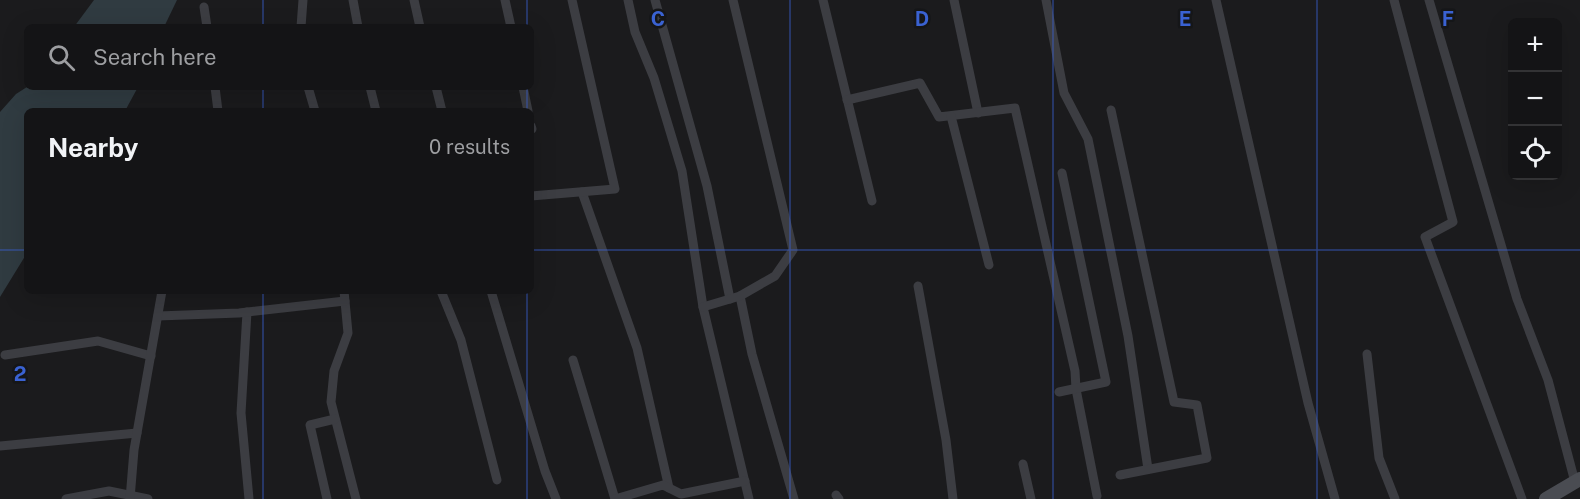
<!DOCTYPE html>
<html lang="en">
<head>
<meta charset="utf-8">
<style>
  body { margin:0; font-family:"Public Sans",sans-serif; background:#212123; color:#f1f3f6 }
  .controls { position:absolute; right:18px; top:18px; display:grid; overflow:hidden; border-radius:9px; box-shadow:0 6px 24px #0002 }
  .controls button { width:54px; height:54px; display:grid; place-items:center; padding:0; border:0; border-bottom:2px solid #333335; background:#141416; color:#f1f3f6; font:30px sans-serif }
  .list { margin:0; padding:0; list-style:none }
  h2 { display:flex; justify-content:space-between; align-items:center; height:78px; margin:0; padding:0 24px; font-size:26px }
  h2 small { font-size:20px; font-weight:400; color:#9d9ea1 }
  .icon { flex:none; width:33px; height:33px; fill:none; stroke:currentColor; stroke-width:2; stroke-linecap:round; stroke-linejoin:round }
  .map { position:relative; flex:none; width:1580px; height:499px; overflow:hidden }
  .search { position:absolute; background:#141416; box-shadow:0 6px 24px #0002; left:24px; top:24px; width:510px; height:66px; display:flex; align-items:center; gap:15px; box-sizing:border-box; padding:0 21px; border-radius:9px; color:#9d9ea1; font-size:22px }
  .panel { position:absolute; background:#141416; box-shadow:0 6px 24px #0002; left:24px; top:108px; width:510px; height:186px; border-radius:9px }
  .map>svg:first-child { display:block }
</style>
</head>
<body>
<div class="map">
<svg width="1580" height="499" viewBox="0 0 1580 499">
  <rect width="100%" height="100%" fill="#1b1b1d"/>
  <g fill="#303b41">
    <path d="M94,0H177L164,27H74Z"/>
    <path d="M27,87H138L125,111H27V253L0,297V112L16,94Z"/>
  </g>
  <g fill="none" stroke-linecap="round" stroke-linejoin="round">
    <g stroke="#3c3d42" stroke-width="9">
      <path d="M353,0L358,27"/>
      <path d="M414,0L420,27"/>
      <path d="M505,0L511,27"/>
      <path d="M628,0L635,32L654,78L682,171L703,307L749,499"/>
      <path d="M655,0L707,186L730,299"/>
      <path d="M823,0L872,201"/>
      <path d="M954,0L978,113"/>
      <path d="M1046,0L1064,93L1088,139L1128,336L1148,469"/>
      <path d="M1216,0L1308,403L1335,499"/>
      <path d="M1394,0L1453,222L1425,237L1522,499"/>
      <path d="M1429,0L1517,299L1548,380L1575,482"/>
      <path d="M204,7L207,27"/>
      <path d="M301,27L303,0"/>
      <path d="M215,87L218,111"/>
      <path d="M308,87L315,111"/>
      <path d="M370,87L376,111"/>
      <path d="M436,87L442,111"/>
      <path d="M523,87L528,111"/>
      <path d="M847,100L920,83L939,117L1015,108L1075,371L1076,389L1097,496"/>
      <path d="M1111,110L1174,402L1197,405L1207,458L1120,475"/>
      <path d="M951,116L989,265"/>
      <path d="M531,126L532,129"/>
      <path d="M582,192L637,348L669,488"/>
      <path d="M531,196L615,189L572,0"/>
      <path d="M918,286L946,440L953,499"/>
      <path d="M344,291L348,333L334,371L331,402L356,499"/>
      <path d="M441,291L461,340L497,480"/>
      <path d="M491,291L545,471L556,499"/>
      <path d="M740,296L752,354L794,499"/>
      <path d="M703,307L740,296L775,276L793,250L733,0"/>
      <path d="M247,312L241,413L249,499"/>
      <path d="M158,316L239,313L345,301"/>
      <path d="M1367,354L1379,458L1395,499"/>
      <path d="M5,355L98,341L151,356"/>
      <path d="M573,360L615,499"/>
      <path d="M1059,392L1106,382L1062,173"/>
      <path d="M0,446L137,433"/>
      <path d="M1023,464L1031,499"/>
      <path d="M836,495L839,499"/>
      <path d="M66,499L109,491L148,499"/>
      <path d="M130,499L134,450L162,291"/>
      <path d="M327,499L310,425L335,419"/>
      <path d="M615,499L663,485L681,494L745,481"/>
    </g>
    <path stroke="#4a4c52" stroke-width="14" d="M1546,499L1580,479"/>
  </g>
  <path fill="none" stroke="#3a62d2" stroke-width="1.5" stroke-opacity="0.55" d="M263,0V27M527,0V27M790,0V499M1053,0V499M1317,0V499M263,87V111M527,87V111M0,250H27M531,250H1580M263,291V499M527,291V499"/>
  <g font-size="20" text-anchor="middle" font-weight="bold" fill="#3a62d2" stroke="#151618" stroke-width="5" stroke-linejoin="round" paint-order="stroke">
    <text x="658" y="26">C</text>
    <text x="922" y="26">D</text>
    <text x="1185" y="26">E</text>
    <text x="1448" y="26">F</text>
    <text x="20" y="381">2</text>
  </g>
</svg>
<div class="controls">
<button>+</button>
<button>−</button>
<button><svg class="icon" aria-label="locate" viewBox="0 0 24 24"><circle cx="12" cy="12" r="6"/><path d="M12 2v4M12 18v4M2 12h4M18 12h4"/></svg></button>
</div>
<div class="search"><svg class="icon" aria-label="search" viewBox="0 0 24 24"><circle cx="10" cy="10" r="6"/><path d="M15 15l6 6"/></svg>Search here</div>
<section class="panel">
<h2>Nearby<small>0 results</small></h2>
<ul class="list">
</ul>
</section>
</div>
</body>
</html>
